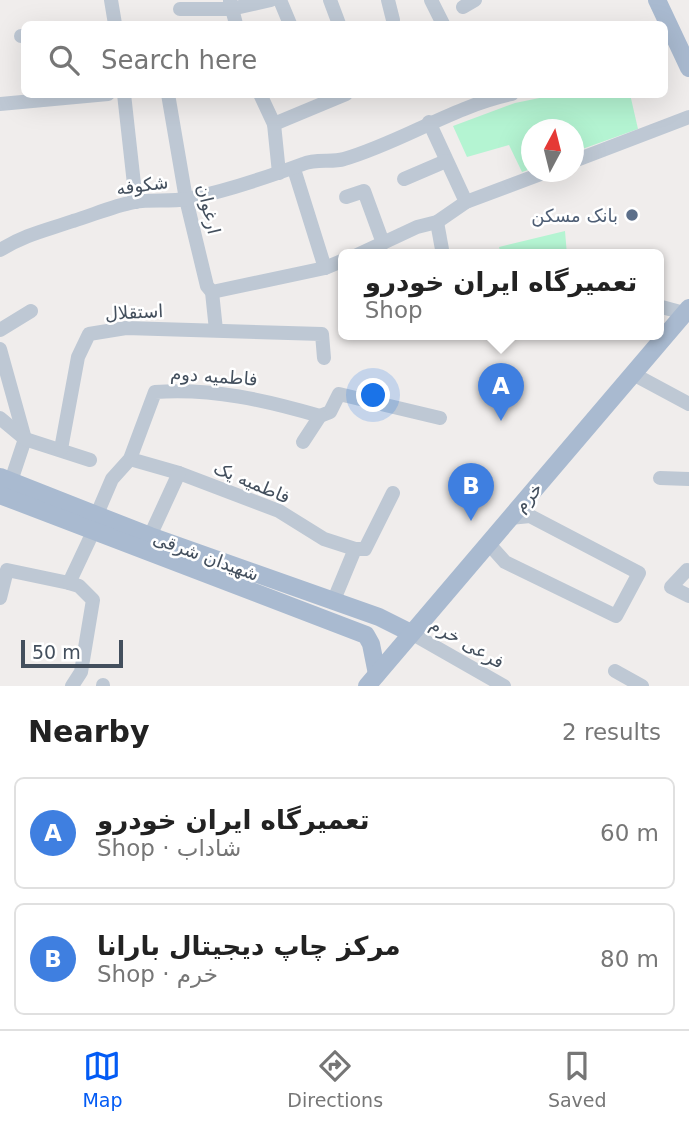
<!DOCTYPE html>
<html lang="en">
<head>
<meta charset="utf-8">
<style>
  body { margin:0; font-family:"DejaVu Sans","Noto Naskh Arabic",sans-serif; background:#f6f6f6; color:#222 }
  .compass { position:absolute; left:521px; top:119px; width:63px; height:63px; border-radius:50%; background:#fff; box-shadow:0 7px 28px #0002; rotate:7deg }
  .scale { position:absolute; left:21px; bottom:18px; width:102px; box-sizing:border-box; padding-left:7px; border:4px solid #434f5d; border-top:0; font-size:19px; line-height:24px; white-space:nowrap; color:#434f5d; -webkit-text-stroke:5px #fff; paint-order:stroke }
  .you { position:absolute; left:374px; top:396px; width:24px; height:24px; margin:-18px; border:5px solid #fff; border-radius:50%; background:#1a73e8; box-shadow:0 0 0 10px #1a73e833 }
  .badge { display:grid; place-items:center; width:46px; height:46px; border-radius:50%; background:#035bf4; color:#fff; font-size:23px; font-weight:700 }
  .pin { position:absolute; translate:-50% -58px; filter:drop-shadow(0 2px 4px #0008) }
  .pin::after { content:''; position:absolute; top:37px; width:24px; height:21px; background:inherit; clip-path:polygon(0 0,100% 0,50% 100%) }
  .popup { position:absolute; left:338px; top:249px; width:326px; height:91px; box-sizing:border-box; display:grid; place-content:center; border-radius:10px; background:#fff; filter:drop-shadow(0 2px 5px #0005); font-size:23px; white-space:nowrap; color:#767676 }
  .popup b { font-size:26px; color:#222 }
  .popup::after { content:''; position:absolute; left:50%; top:100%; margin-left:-14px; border:14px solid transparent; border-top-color:#fff }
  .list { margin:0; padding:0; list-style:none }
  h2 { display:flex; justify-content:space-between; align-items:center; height:91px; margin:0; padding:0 28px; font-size:30px }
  h2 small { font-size:23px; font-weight:400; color:#767676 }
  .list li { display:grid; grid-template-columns:46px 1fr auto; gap:21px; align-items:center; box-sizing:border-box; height:112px; margin:0 14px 14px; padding:0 14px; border:2px solid #e0e0e0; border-radius:10px }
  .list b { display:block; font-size:26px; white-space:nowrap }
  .list p { margin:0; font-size:23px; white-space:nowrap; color:#767676 }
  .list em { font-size:23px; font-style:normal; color:#767676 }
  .icon { flex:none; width:38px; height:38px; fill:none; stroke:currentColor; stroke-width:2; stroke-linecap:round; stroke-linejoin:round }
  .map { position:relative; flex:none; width:689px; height:686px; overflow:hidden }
  .search { position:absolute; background:#fff; box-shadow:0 7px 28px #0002; left:21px; right:21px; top:21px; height:77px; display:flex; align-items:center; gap:18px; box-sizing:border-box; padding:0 24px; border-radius:10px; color:#767676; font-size:26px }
  .sheet { height:343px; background:#fff }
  nav { display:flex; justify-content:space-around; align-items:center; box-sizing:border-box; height:98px; border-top:2px solid #e0e0e0; background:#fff; font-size:19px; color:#767676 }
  nav a { display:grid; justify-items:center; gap:4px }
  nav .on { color:#035bf4 }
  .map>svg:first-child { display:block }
</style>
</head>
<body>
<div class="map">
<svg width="689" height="686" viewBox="0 0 689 686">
  <rect width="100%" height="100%" fill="#f0edec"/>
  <g fill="#b4f4d2">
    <path d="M630,94L638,129L574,152V130H532L531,169L522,172L509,145L467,157L453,126L515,103L554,95Z"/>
    <path d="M565,231L567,255H501L499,247Z"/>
  </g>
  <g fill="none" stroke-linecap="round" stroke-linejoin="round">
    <g stroke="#bec8d4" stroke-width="14">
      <path d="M111,0L115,24"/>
      <path d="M280,0L290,24"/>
      <path d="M330,0L339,24"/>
      <path d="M388,0L393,20"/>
      <path d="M431,0L443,24"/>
      <path d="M230,1L236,24"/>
      <path d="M463,7L475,0"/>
      <path d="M180,9H231L271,0"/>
      <path d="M21,36H24"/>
      <path d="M124,94L136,202"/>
      <path d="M168,94L186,199L207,286L212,292L216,330"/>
      <path d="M260,94L274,124L279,173"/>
      <path d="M0,104L108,94"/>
      <path d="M429,122L466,202"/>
      <path d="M274,124L346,94"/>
      <path d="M574,161L689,117"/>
      <path d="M294,169L325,268"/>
      <path d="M404,179L446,161"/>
      <path d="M346,197L364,191L383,243"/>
      <path d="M437,222L443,255"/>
      <path d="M0,250C27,234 44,231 73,221C93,215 113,206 134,202C151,199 169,202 187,199C227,191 265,178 303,164C316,158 332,163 344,159C402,142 452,107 512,94"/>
      <path d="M357,255L417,227L437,222L466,202L546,172"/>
      <path d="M212,292L325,268L344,260"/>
      <path d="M658,306L684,313"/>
      <path d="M0,330L31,311"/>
      <path d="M0,349L25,439L11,481"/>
      <path d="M635,375L689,404"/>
      <path d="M0,418L25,439L90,460"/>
      <path d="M303,442L320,416L330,412L339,394L440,418"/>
      <path d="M61,449L78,357L89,334L126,328L322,334L324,358"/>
      <path d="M130,459L179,473L279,511L324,539L355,549"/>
      <path d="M660,478L689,479"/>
      <path d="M97,514L112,479L130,459L155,392C213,388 265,400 320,416"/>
      <path d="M150,536L179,473"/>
      <path d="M488,543L505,562L616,616L639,573L530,516L510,518"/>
      <path d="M687,570L671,587L689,596"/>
      <path d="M0,598L7,570L69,583"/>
      <path d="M333,602L355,549H365L393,493"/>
      <path d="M411,633L504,686"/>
      <path d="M615,671L642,686"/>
      <path d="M72,686L81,672L93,600L79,586L69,583L93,532"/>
      <path d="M103,686V685"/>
    </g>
    <g stroke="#a9bad0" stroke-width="18">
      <path d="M657,0L689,68"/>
      <path d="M0,477L150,536L379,617L411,633"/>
      <path d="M0,495L366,635L371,644L377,674"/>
      <path d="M367,686L689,308"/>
    </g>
  </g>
  <circle fill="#5c6f8a" stroke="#fff" stroke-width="2.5" cx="632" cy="215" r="7"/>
  <g text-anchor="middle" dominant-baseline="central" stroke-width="5" stroke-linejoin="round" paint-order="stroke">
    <g font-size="18" fill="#434f5d" stroke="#fff">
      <text transform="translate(142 185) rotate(-8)">شکوفه</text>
      <text transform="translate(209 209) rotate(77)">ارغوان</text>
      <text transform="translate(134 312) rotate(-3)">استقلال</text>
      <text transform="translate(214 376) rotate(4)">فاطمیه دوم</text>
      <text transform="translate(252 482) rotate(23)">فاطمیه یک</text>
      <text transform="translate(528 497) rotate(-49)">خرم</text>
      <text transform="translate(206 556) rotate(20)">شهیدان شرقی</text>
      <text transform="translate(467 643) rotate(30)">فرعی خرم</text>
    </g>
    <g font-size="18" fill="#4e5e75" stroke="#fff" text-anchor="end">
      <text x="618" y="215">بانک مسکن</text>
    </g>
  </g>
</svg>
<svg class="compass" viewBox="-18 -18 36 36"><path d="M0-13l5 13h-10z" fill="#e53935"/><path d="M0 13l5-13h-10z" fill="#767676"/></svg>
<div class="scale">50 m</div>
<div class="you"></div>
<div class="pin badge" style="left:501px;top:421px;background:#3f7fe0">A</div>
<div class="popup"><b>تعمیرگاه ایران خودرو</b>Shop</div>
<div class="pin badge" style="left:471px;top:521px;background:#3f7fe0">B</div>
<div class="search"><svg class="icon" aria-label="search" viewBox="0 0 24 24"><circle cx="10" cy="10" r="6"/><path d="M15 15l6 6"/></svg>Search here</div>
</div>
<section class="sheet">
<h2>Nearby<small>2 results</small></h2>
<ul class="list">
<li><span class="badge" style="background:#3f7fe0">A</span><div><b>تعمیرگاه ایران خودرو</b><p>Shop · شاداب</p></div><em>60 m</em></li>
<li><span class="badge" style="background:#3f7fe0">B</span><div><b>مرکز چاپ دیجیتال بارانا</b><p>Shop · خرم</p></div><em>80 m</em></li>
</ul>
</section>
<nav>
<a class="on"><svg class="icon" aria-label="map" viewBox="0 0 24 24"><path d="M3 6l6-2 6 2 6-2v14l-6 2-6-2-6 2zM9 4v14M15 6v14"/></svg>Map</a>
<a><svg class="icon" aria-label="directions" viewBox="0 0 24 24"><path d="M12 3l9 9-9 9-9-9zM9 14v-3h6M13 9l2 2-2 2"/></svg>Directions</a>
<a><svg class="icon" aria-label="saved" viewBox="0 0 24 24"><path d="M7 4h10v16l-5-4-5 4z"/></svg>Saved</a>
</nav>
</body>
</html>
